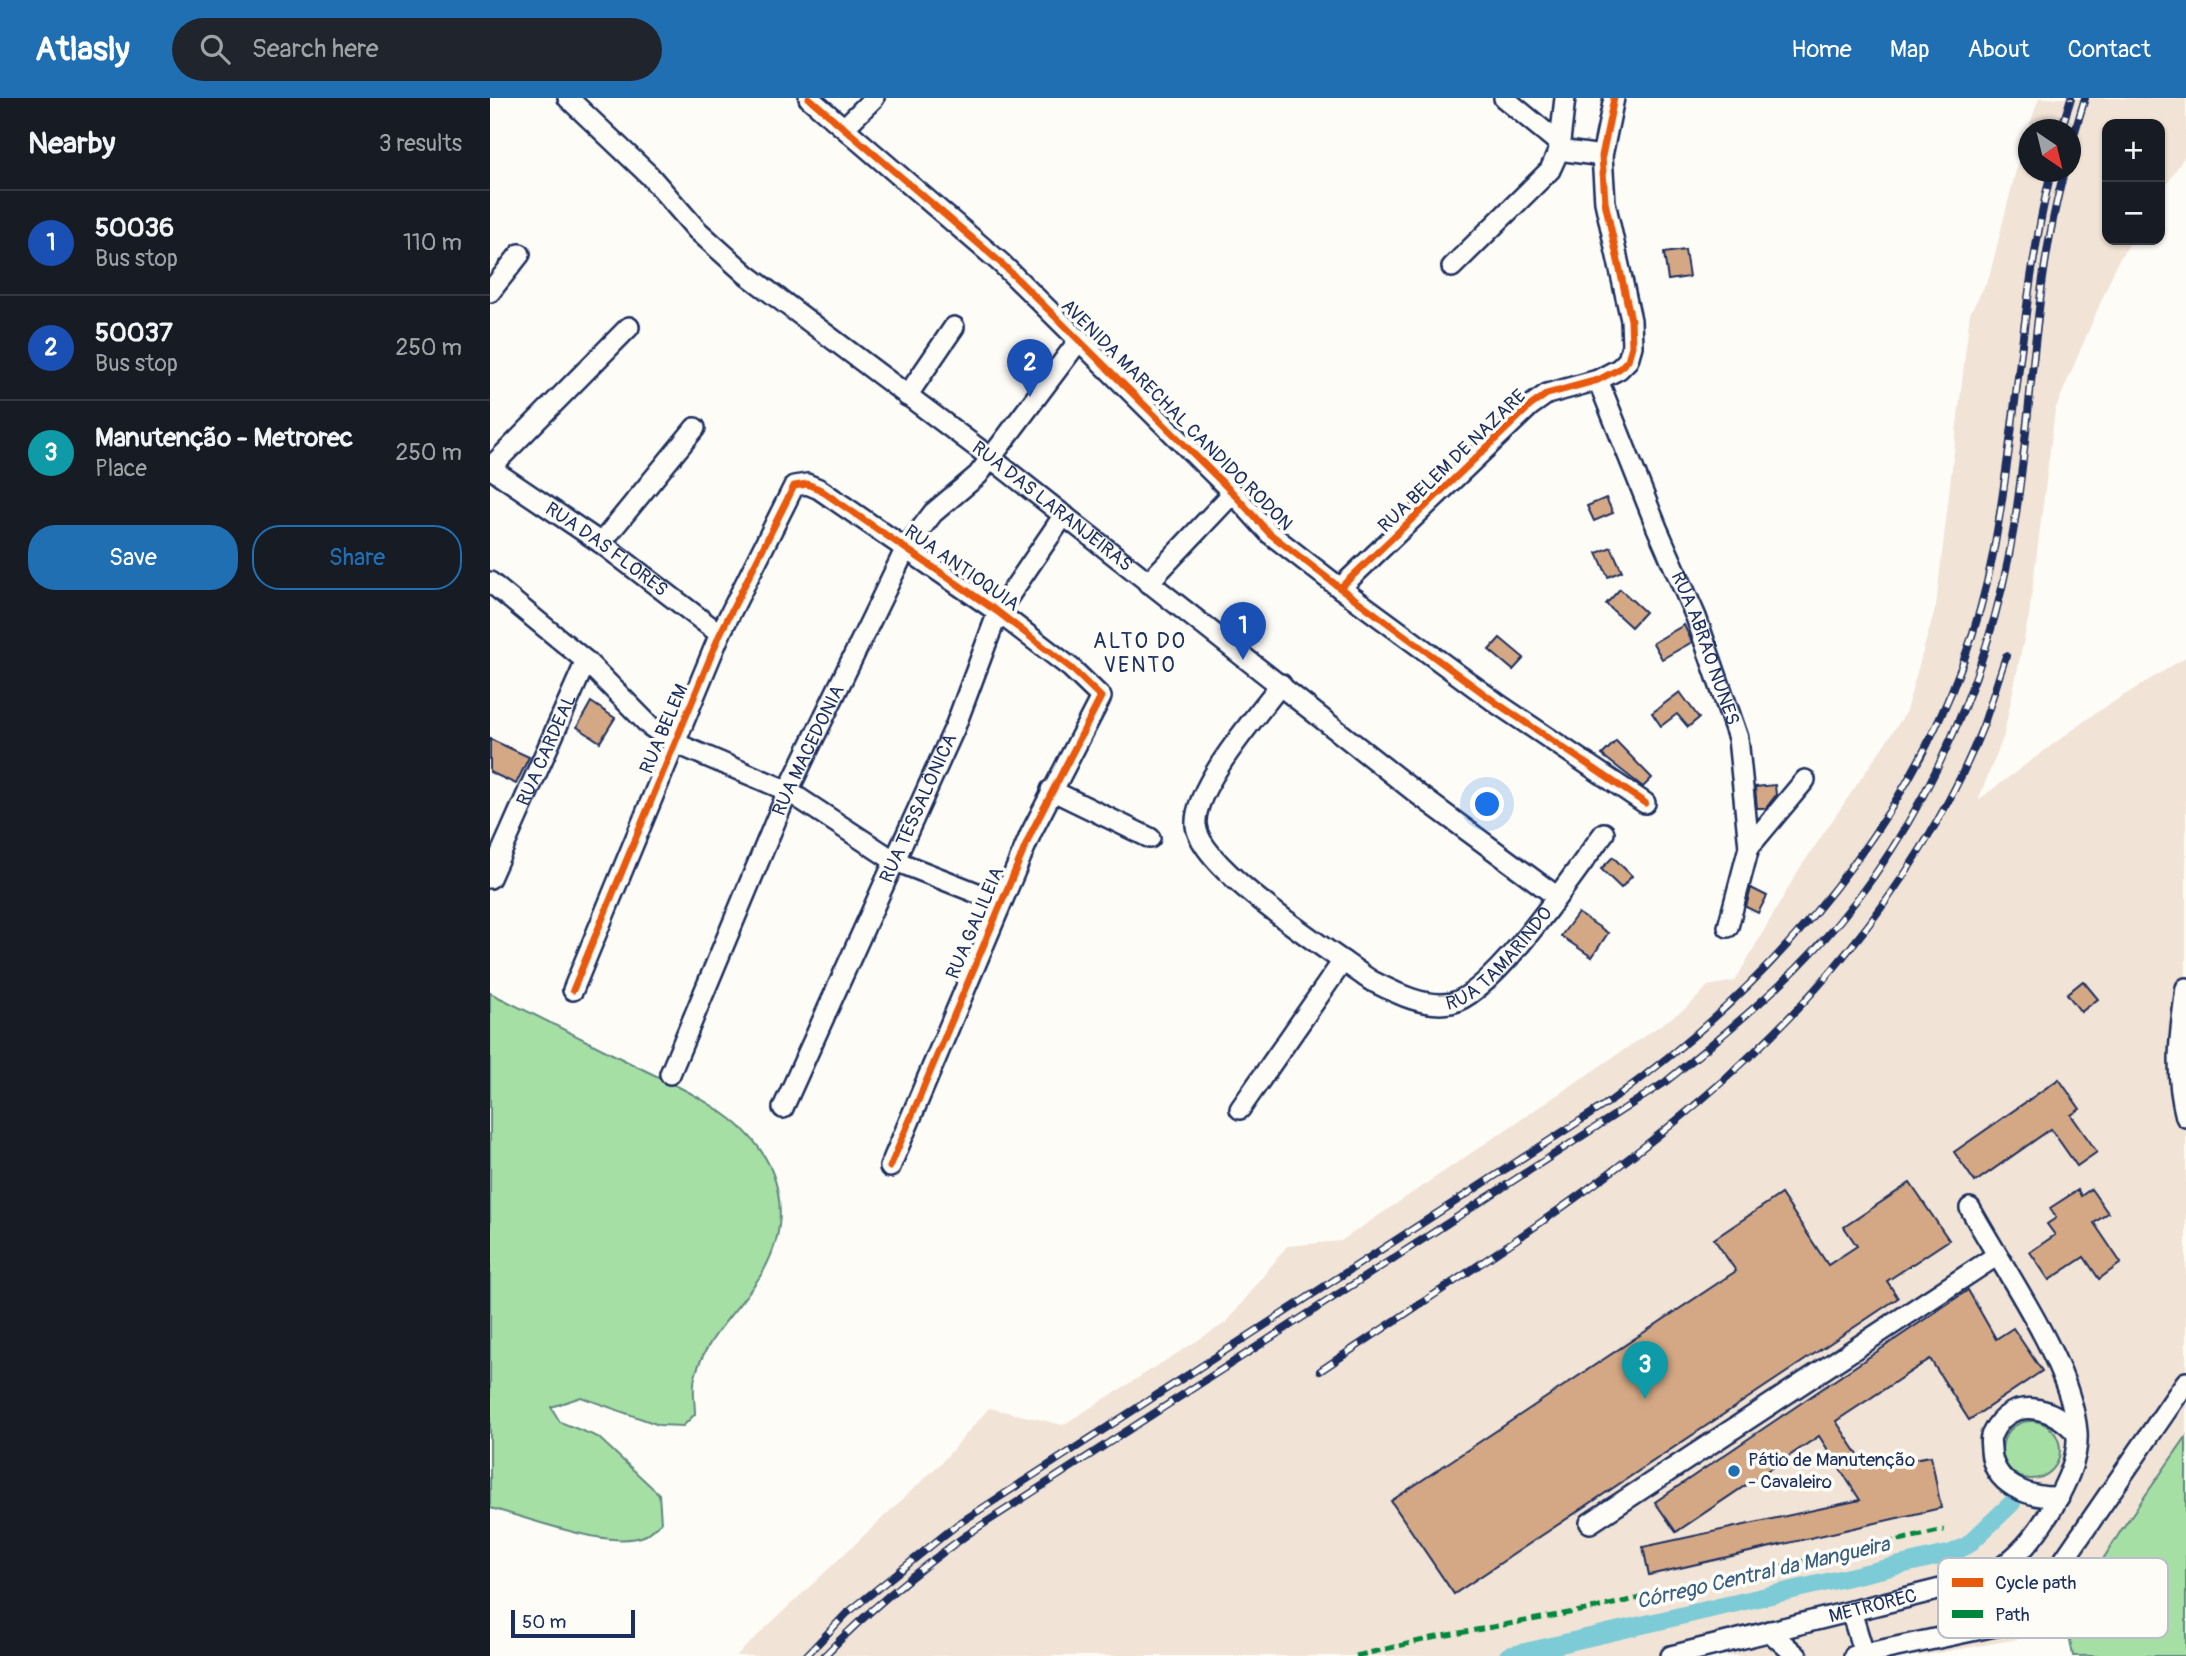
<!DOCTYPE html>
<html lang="en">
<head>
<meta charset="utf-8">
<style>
  body { margin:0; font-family:Pangolin,sans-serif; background:#20242c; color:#f1f3f6 }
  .controls { position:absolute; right:21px; top:21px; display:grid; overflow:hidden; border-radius:14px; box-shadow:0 2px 5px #0004 }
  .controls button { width:63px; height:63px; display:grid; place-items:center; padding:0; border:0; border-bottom:2px solid #363941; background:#171b24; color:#f1f3f6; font:35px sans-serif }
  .compass { position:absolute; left:1528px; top:21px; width:63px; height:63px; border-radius:50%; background:#171b24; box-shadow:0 2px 5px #0004; rotate:145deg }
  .scale { position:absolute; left:21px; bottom:18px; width:124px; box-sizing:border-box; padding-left:7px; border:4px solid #1b2f5e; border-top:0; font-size:19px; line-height:24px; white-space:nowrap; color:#1b2f5e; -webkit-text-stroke:5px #fdfcf7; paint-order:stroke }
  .you { position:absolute; left:998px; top:707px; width:24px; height:24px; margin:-18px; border:5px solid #fff; border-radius:50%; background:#1a73e8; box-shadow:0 0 0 10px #1a73e833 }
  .badge { display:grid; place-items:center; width:46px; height:46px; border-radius:50%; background:#1f6fb2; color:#fff; font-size:23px; font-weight:700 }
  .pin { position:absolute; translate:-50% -58px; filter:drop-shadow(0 2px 4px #0008) }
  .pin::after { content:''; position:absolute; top:37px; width:24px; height:21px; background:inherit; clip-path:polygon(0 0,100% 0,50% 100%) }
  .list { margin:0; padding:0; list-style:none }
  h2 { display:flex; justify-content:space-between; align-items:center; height:91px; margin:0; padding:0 28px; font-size:30px }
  h2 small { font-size:23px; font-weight:400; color:#9ea1a6 }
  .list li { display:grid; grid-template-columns:46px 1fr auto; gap:21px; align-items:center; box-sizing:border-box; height:105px; padding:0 28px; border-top:2px solid #363941 }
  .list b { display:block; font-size:26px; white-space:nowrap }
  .list p { margin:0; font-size:23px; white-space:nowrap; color:#9ea1a6 }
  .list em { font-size:23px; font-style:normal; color:#9ea1a6 }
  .actions { display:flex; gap:14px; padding:21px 28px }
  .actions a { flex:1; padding:16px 0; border:2px solid #1f6fb2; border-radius:28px; text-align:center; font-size:24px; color:#1f6fb2 }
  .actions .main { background:#1f6fb2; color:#fff }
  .icon { flex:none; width:38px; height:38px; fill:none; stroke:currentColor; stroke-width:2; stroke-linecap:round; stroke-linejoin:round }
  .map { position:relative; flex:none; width:1696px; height:1558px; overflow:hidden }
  header { display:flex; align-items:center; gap:42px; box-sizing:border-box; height:98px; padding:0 35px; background:#1f6fb2; color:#fff }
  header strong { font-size:33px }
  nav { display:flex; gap:38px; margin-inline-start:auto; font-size:24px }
  .search { width:490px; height:63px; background:#20242c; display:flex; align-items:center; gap:18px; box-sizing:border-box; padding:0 24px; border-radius:38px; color:#9ea1a6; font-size:26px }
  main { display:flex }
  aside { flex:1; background:#171b24 }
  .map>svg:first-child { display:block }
</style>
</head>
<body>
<header>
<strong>Atlasly</strong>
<div class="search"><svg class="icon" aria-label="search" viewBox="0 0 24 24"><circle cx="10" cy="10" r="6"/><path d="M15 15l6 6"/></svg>Search here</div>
<nav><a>Home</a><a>Map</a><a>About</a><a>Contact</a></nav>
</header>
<main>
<aside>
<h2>Nearby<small>3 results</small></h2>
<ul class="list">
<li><span class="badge" style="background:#1a4fb4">1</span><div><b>50036</b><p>Bus stop</p></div><em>110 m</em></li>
<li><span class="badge" style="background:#1a4fb4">2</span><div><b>50037</b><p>Bus stop</p></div><em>250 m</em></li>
<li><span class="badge" style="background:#0f9aa8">3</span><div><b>Manutenção - Metrorec</b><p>Place</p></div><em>250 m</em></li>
</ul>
<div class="actions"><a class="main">Save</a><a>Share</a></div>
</aside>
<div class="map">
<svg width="1696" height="1558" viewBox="0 0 1696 1558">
  <rect width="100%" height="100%" fill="#fdfcf7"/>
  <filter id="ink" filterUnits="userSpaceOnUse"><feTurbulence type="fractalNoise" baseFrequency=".0143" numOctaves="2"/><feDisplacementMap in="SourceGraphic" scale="14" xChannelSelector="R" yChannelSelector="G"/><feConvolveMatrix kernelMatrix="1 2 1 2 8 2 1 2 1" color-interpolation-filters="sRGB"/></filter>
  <g filter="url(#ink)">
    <path fill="#f1e3d5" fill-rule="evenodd" d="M1549,0H1696V56L1670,97V26H1617V142H1642L1628,163L1565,312L1539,517L1513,640L1488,702L1604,616L1696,559V1479L1534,1540L1430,1558H246L451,1365L499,1310L573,1327L737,1224L797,1148L851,1143L1199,908L1218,888L1245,883L1308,773L1415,616L1446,508L1480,215L1499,180L1531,52ZM1538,32H1580V74H1538Z"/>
    <g fill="#a5dfa4" stroke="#608781" stroke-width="2">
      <path d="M0,895C45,917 89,939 134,962C194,993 275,1020 288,1095C293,1121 287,1148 274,1172C253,1208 215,1238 205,1279C202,1290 205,1304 205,1316L193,1328L169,1327L91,1299L61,1309L70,1324L108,1339L169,1396L171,1424C166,1428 160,1436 154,1438C119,1452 37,1419 0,1410Z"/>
      <circle cx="1541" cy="1352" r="29"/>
      <path d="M1696,1339V1558H1583L1576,1520L1632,1431Z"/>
    </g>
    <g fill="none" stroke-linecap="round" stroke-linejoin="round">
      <path stroke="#7bcbd6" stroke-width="18" d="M1018,1558L1462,1455L1478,1447L1522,1405"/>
    </g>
    <g fill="#d4a885" stroke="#1b2f5e" stroke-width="2">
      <path d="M1195,152L1199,179L1178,182L1174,155Z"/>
      <path d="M1116,400L1123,415L1104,423L1097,408Z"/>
      <path d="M1121,449L1132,473L1118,479L1107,455Z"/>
      <path d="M1130,491L1155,514L1141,529L1116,506Z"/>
      <path d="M1194,527L1202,544L1172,561L1163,545Z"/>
      <path d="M1010,540L1034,560L1023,572L999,552Z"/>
      <path d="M1190,594L1209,620L1198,629L1187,616L1171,628L1162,615Z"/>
      <path d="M101,604L125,620L110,644L87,629Z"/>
      <path d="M0,641L39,659L26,686L0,674Z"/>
      <path d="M1126,643L1162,680L1153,689L1112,657Z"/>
      <path d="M1285,687L1286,697L1276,710H1267L1265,689Z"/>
      <path d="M1123,759L1142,778L1131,790L1111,771Z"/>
      <path d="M1261,790L1277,798L1268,815L1256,809Z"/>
      <path d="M1088,815L1118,835L1102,859L1071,838Z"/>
      <path d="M1593,883L1608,901L1591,914L1577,896Z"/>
      <path d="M1569,981L1590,1011L1581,1017L1607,1054L1587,1068L1561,1031L1485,1084L1464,1054Z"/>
      <path d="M1420,1085L1459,1142L1397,1183L1408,1200L964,1496L901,1403L1246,1173L1224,1141L1291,1096L1338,1167L1367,1148L1354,1129Z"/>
      <path d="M1601,1091L1618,1115L1604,1125L1631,1165L1609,1181L1594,1159L1559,1182L1540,1154L1565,1137L1557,1126L1566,1120L1560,1110L1588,1092L1591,1098Z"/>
      <path d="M1478,1192L1506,1241L1523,1230L1552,1273L1479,1322L1440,1261L1346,1323L1376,1369L1441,1358L1451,1410L1159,1477L1153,1449L1370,1402L1329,1338L1186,1434L1165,1404Z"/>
    </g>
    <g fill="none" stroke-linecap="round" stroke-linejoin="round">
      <g stroke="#1b2f5e" stroke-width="24">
        <g id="minor">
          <path id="s1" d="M78,0L159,77L207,132L256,176L501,360L929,697L1066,798"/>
          <path d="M319,0L511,165L743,395L779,435L850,490L1008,606L1155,705"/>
          <path d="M1014,0L1070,46"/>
          <path d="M355,29L384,0"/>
          <path d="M1069,52L1112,58"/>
          <path d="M962,169L1060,72L1069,52L1075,0"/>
          <path d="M0,194L30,156"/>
          <path id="s2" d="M1108,282L1167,430L1206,519L1248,640L1259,749L1238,829"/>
          <path d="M417,298L464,229"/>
          <path id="s3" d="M0,370L111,445L230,536"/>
          <path d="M0,370L139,229"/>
          <path d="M111,445L205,330"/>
          <path d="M0,484L96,563L160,628L185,645L298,693L403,762L510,804"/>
          <path d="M658,485L743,395"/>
          <path d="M850,490L1040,308L1057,296L1108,282L1129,271L1138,262L1142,248L1141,222L1115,104L1112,58L1124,0"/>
          <path id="s4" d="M791,586C768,616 703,690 706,727C709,770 843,855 880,882C904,894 933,910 961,905C1004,896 1086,772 1114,735"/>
          <path d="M561,692L660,740"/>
          <path d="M1259,749L1315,682"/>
          <path id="s5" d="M0,780L96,563"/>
          <path d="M1696,890C1690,935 1684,974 1696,1019"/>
          <path d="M83,892L230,536L304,388L317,386L329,391L508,514L581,570L611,599L541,735L400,1069"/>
          <path id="s6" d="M180,976L298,693L416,450L443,415L488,377L590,241"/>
          <path id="s7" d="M293,1010L465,629L508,514L574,417"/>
          <path d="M750,1011L853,863"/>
          <path d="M1569,1399C1538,1400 1503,1387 1501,1352C1501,1347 1499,1340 1502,1336C1520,1297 1564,1308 1586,1335"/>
          <path d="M1100,1425L1506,1158"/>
          <path d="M1361,1513L1374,1556"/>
          <path d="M1279,1533L1307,1558"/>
          <path id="s8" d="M1181,1558L1499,1479C1529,1458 1544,1441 1563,1409C1575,1387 1589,1361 1587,1334C1581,1264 1514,1173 1480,1110"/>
          <path d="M1364,1558L1510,1527L1567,1472L1696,1284"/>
        </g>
      </g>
      <use href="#minor" stroke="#fdfcf7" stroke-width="19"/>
      <g stroke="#1b2f5e" stroke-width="8">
        <g id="rail">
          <path d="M1571,32L1581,0"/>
          <path d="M1580,50L1595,0"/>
          <path d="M830,1273C1014,1148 1216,1029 1357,854C1411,788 1462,708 1493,628C1501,605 1508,581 1516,558"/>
          <path d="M316,1558L356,1516L468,1426L1122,1002C1303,872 1460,681 1503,456C1527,329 1531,199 1561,74"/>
          <path d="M334,1558C379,1512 426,1473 478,1436L1174,985C1219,949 1264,912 1306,871C1421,757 1499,588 1524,429C1543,310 1543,190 1574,74"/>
        </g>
      </g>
      <use href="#rail" stroke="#fdfcf7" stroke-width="5" stroke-dasharray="16" stroke-linecap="butt"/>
      <path stroke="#00873e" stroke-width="5" stroke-dasharray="10 5" stroke-linecap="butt" d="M866,1558L942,1540L1101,1511L1454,1432"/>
      <g stroke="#fdfcf7" stroke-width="11">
        <g id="cycleway">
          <path d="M319,0L511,165L743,395L779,435L850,490L1008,606L1155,705"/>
          <path d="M850,490L1040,308L1057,296L1108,282L1129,271L1138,262L1142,248L1141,222L1115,104L1112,58L1124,0"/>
          <path d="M83,892L230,536L304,388L317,386L329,391L508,514L581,570L611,599L541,735L400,1069"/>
        </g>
      </g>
      <use href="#cycleway" stroke="#e8590c" stroke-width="7"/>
    </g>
  </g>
  <circle fill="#1f6fb2" stroke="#fdfcf7" stroke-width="2.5" cx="1244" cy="1373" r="7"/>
  <g text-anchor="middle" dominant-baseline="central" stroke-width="7" stroke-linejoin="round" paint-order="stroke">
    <g font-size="19" fill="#1b2f5e" stroke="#fdfcf7">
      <text transform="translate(687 317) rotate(45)">AVENIDA MARECHAL CANDIDO RODON</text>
      <text transform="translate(962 363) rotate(-44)">RUA BELEM DE NAZARE</text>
      <text stroke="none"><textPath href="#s1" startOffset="635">RUA DAS LARANJEIRAS</textPath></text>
      <text stroke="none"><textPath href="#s3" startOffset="142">RUA DAS FLORES</textPath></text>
      <text transform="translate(472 470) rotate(35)">RUA ANTIOQUIA</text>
      <text stroke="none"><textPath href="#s2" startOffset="289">RUA ABRÃO NUNES</textPath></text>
      <text transform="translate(174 631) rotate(-67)">RUA BELEM</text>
      <text stroke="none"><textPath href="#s5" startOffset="140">RUA CARDEAL</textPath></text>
      <text stroke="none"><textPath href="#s6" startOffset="352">RUA MACEDONIA</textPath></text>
      <text stroke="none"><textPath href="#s7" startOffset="329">RUA TESSALÔNICA</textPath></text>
      <text transform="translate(485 825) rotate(-67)">RUA GALILEIA</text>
      <text stroke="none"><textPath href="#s4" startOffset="555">RUA TAMARINDO</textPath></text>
      <text stroke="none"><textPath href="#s8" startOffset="208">METROREC</textPath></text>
    </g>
    <g font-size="19" fill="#1b2f5e" stroke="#fdfcf7" text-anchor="start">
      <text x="1258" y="1362">Pátio de Manutenção<tspan x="1258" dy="22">- Cavaleiro</tspan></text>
    </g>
    <g font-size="21" letter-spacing="2" fill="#1b2f5e" stroke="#fdfcf7">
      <text x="650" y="543">ALTO DO<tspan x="650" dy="24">VENTO</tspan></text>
    </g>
    <g font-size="21" font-style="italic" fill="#385e82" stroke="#fdfcf7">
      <text transform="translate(1273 1475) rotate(-13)">Córrego Central da Mangueira</text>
    </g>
  </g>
  <rect x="1448" y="1460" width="230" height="80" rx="10" fill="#fdfcf7" stroke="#b9bec9" stroke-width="2"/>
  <rect x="1462" y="1480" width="31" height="9" fill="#e8590c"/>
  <rect x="1462" y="1512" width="31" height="8" fill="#00873e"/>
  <g font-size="19" fill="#1b2f5e">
    <text x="1505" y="1491">Cycle path</text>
    <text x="1505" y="1523">Path</text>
  </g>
</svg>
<div class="controls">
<button>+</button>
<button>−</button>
</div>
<svg class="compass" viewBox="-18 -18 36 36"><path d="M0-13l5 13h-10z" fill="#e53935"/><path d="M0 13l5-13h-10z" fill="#9ea1a6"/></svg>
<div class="scale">50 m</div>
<div class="you"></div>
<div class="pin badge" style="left:753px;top:562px;background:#1a4fb4">1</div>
<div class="pin badge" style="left:540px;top:299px;background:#1a4fb4">2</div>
<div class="pin badge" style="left:1155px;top:1301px;background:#0f9aa8">3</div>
</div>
</main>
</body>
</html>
